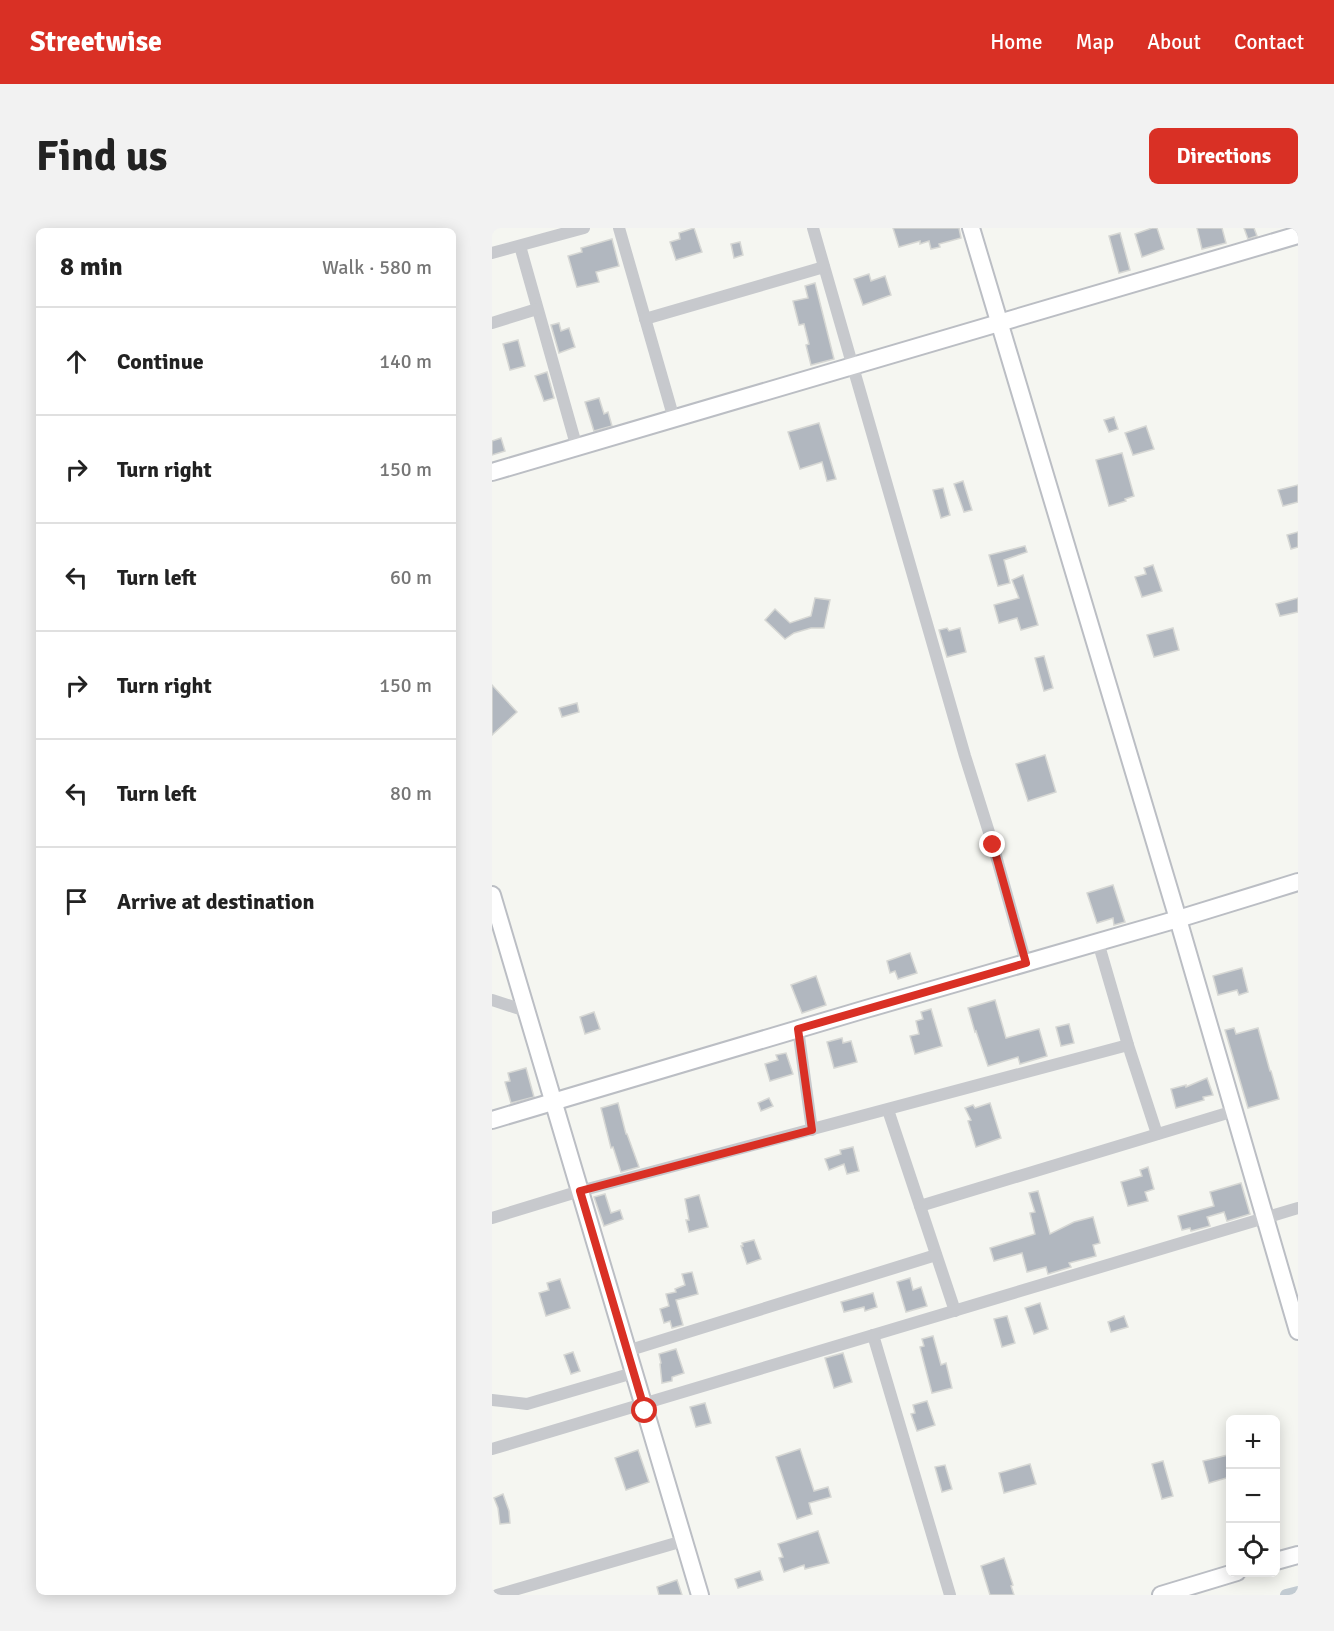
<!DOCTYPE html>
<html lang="en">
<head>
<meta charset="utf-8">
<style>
  body { margin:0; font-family:Signika,sans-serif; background:#f2f2f2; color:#222 }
  .controls { position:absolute; right:18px; bottom:18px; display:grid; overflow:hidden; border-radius:9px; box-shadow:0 3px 15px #0003 }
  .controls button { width:54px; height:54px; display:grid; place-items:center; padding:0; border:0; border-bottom:2px solid #e0e0e0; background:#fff; color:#222; font:30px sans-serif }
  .stop { position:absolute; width:18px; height:18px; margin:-14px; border:4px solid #d93025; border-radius:50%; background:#fff }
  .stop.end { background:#d93025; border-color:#fff; box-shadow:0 2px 6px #0008 }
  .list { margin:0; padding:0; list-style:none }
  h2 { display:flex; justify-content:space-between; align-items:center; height:78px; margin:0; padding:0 24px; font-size:26px }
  h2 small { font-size:20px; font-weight:400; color:#767676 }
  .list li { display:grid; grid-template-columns:39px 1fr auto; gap:18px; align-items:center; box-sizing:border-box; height:108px; padding:0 24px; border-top:2px solid #e0e0e0 }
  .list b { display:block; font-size:22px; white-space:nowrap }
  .list em { font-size:20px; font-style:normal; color:#767676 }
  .icon { flex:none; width:33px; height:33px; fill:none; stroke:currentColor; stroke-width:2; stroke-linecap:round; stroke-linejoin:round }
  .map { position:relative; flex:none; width:806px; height:1367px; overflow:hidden; border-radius:9px }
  header { display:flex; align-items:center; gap:36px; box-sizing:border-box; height:84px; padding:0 30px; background:#d93025; color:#fff }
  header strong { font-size:28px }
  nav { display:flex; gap:33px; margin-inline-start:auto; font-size:21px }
  .intro { display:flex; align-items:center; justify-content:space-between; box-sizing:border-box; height:144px; padding:0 36px }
  h1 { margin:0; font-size:42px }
  .button { padding:15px 27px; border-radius:9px; background:#d93025; color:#fff; font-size:21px; font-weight:700 }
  main { display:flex; gap:36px; padding:0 36px }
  aside { flex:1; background:#fff; border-radius:9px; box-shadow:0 3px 15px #0003 }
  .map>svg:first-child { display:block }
</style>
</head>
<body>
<header>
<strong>Streetwise</strong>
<nav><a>Home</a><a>Map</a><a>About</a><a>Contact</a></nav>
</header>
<div class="intro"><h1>Find us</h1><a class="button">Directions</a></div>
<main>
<aside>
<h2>8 min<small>Walk · 580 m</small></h2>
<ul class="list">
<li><svg class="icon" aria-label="ahead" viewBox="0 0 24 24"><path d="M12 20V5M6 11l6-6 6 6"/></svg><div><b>Continue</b></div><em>140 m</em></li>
<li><svg class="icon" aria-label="right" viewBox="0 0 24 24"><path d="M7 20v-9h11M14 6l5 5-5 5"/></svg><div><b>Turn right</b></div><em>150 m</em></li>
<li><svg class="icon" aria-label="left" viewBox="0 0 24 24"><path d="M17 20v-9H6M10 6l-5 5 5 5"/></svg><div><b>Turn left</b></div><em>60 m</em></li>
<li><svg class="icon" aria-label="right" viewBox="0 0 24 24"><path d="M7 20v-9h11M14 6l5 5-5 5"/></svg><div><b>Turn right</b></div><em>150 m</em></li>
<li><svg class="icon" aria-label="left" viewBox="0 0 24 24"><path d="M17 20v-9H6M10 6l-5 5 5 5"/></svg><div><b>Turn left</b></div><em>80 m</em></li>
<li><svg class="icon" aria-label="arrive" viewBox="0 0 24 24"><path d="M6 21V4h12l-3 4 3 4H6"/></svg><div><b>Arrive at destination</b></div></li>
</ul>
</aside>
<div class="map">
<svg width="806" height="1367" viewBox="0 0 806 1367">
  <rect width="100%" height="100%" fill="#f5f6f1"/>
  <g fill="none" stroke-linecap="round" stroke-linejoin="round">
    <path stroke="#c2cbd2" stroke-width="12" d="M794,1367L806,1364"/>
  </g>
  <g fill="#b1b7bf" stroke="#d6d7d4" stroke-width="1.5">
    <path d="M202,0L210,24L184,32L178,14L188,11L187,5Z"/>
    <path d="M401,0H467L469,10L447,16L448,19L439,21L437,13L428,16V13L407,19Z"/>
    <path d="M660,0H665L672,21L650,29L643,6Z"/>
    <path d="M705,0H730L734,15L710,21Z"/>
    <path d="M752,0H762L765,8L756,11Z"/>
    <path d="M628,5L638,42L627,45L617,8Z"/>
    <path d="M120,11L127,38L104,44L107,54L85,59L76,28L90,24L89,20Z"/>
    <path d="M248,14L251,27L242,30L239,16Z"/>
    <path d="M377,46L379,53L393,48L399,67L371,77L362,51Z"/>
    <path d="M323,55L342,131L319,137L314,117L317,116L312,96L307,97L301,73L316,70L313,58Z"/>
    <path d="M67,95L69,103L77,100L83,119L67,125L59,97Z"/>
    <path d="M26,112L33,138L18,142L11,116Z"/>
    <path d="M55,144L62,170L52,173L43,148Z"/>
    <path d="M107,170L112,186L116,184L120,198L102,203L93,174Z"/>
    <path d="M622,189L626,201L617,204L612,192Z"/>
    <path d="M327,195L344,251L335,253L330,234L308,241L296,204Z"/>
    <path d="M654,198L662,221L641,227L633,205Z"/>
    <path d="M9,210L13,223L0,227V213Z"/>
    <path d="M630,225L642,268L633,271L634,273L617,278L604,232Z"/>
    <path d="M471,253L480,282L472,284L462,256Z"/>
    <path d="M806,257V274L791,278L786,262Z"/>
    <path d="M451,260L458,287L449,290L441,262Z"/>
    <path d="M806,304V319L799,321L795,307Z"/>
    <path d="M533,318L535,324L512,332L518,355L506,358L497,327Z"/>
    <path d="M661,337L670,363L650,369L643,349L654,346L652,340Z"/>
    <path d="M531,347L546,397L529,402L525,390L507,395L502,377L527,370L520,352Z"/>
    <path d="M323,370L338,372L332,400H319L302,405L293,411L273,392L283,381L298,395L319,388Z"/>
    <path d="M806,370V384L788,388L784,376Z"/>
    <path d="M455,400L457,403L468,400L474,424L455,429L447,402Z"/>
    <path d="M681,400L687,422L662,429L655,407Z"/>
    <path d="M552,428L561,460L552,463L543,430Z"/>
    <path d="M0,457L25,484L0,507Z"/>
    <path d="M85,475L87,484L70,489L67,480Z"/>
    <path d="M553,527L564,564L536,573L524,536Z"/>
    <path d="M621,657L633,694L622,697L621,690L605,695L595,665Z"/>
    <path d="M418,725L425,745L406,751L403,743L398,745L395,733Z"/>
    <path d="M750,740L756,764L747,767L745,762L726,767L721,748Z"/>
    <path d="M324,748L334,777L310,785L299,757Z"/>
    <path d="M503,772L514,810L547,801L555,828L528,836L526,829L496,838L484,803L483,804L476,780Z"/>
    <path d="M439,781L450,818L423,826L418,808L427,806L424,793L431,791L429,784Z"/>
    <path d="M102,784L108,801L93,806L88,789Z"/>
    <path d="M577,796L582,815L569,818L564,799Z"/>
    <path d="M742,800L744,806L766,800L778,843H779L787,871L756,880L733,802Z"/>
    <path d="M350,810L351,815L359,813L365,834L342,840L335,814Z"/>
    <path d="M294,825L301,846L278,853L273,836L286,832L284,827Z"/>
    <path d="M34,840L42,869L19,875L13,854L18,853L16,845Z"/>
    <path d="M715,850L721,867L711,869L712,872L684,880L679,861L694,857V859Z"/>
    <path d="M277,870L281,878L269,883L266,875Z"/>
    <path d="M126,875L134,906H135L147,939L129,944L121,919L119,920L109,880Z"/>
    <path d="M498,875L509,910L484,919L476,893L479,892L473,880L481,877L483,880Z"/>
    <path d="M361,919L367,943L355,946L352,936L337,942L333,931L349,926L348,922Z"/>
    <path d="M656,939L662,961L653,964L656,973L636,978L629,954L650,948L648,942Z"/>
    <path d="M749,955L758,986L735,993L732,984L715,989L718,998L699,1003L698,1000L690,1002L686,988L722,978L718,964Z"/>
    <path d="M546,963L558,1006L582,994L601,989L608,1015L601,1017L604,1028L577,1035L579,1039L556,1046L554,1039L535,1044L530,1025L502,1033L498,1020L543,1006L538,985L543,984L537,965Z"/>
    <path d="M113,966L119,985L128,982L131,991L112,998L102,969Z"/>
    <path d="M207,967L216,999L197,1004L194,992H197L193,971Z"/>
    <path d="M262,1012L269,1031L255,1036L249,1018H251L250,1015Z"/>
    <path d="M200,1044L206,1066L184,1072L191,1097L180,1100L178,1093L172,1095L168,1081L177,1078L174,1066L184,1064L183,1061L193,1057L190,1046Z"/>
    <path d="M418,1050L421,1062L429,1059L435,1078L414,1084L405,1054Z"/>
    <path d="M68,1051L78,1080L54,1088L47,1065L57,1062L55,1055Z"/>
    <path d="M381,1065L385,1079L373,1083L372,1079L352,1084L349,1074Z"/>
    <path d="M548,1075L556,1101L542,1106L533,1080Z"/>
    <path d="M515,1088L523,1115L510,1119L502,1091Z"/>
    <path d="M632,1088L636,1099L619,1104L616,1094Z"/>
    <path d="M441,1108L449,1137L454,1135L460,1160L440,1165L428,1119L432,1118L430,1111Z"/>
    <path d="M184,1121L192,1145L180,1149V1153L170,1155L168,1136L169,1135L167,1126Z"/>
    <path d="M81,1124L88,1143L79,1146L72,1127Z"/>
    <path d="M351,1125L360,1154L342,1160L333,1130Z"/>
    <path d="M435,1173L443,1197L425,1203L419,1186L423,1185L421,1177Z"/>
    <path d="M213,1175L219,1195L204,1199L198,1179Z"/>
    <path d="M308,1221L322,1263L336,1259L339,1269L317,1275L320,1286L305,1291L284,1229Z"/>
    <path d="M146,1222L157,1254L134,1262L123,1230Z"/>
    <path d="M736,1227L738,1236V1249L717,1255L711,1233Z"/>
    <path d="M671,1233L681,1268L670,1271L660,1236Z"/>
    <path d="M538,1236L544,1256L512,1265L507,1245Z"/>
    <path d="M453,1237L460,1261L450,1264L443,1239Z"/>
    <path d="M11,1266L17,1283L18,1295L8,1296L6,1280L2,1270Z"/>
    <path d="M326,1303L337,1335L313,1341L312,1337L292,1344L287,1330L291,1329L286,1316Z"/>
    <path d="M512,1330L521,1357L519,1358L522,1367H498L489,1338Z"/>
    <path d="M268,1343L271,1352L246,1360L243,1351Z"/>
    <path d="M185,1352L190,1367H167L165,1359Z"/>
  </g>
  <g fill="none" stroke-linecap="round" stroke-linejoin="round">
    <g stroke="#bbbec4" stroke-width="20">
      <g id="secondary">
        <path d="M479,0L686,691L806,1103"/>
        <path d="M0,244L806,7"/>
        <path d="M0,667L208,1367"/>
        <path d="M0,892L374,781L686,691L806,654"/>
        <path d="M784,1333L806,1327"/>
        <path d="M669,1367L745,1344"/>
      </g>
    </g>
    <g stroke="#c7c9cd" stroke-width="12">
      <path d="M127,0L182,191"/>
      <path d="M321,0L473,528L501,617L534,735"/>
      <path d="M28,18L85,220"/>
      <path d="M0,25L92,0"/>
      <path d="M153,91L332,39"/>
      <path d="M0,95L45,81"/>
      <path d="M606,714L636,817L665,906"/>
      <path d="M0,772L34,783"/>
      <path d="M306,801L320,902"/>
      <path d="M396,882L463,1083"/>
      <path d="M428,978L742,883"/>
      <path d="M0,990L88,963L636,817"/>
      <path d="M381,1107L458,1367"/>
      <path d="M135,1123L444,1027"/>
      <path d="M0,1172L35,1176L141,1145"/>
      <path d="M0,1221L806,980"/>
      <path d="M5,1367L191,1313"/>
    </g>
    <use href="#secondary" stroke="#fff" stroke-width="16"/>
  </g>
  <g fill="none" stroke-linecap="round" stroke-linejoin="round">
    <path stroke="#d93025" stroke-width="8" d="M153,1183L88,963L320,902L306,801L534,735L501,617"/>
  </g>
</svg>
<div class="controls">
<button>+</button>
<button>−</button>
<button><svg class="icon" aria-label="locate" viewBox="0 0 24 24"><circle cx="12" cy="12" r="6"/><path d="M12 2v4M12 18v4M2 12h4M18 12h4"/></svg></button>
</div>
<div class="stop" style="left:153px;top:1183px"></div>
<div class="stop end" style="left:501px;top:617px"></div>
</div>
</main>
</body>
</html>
